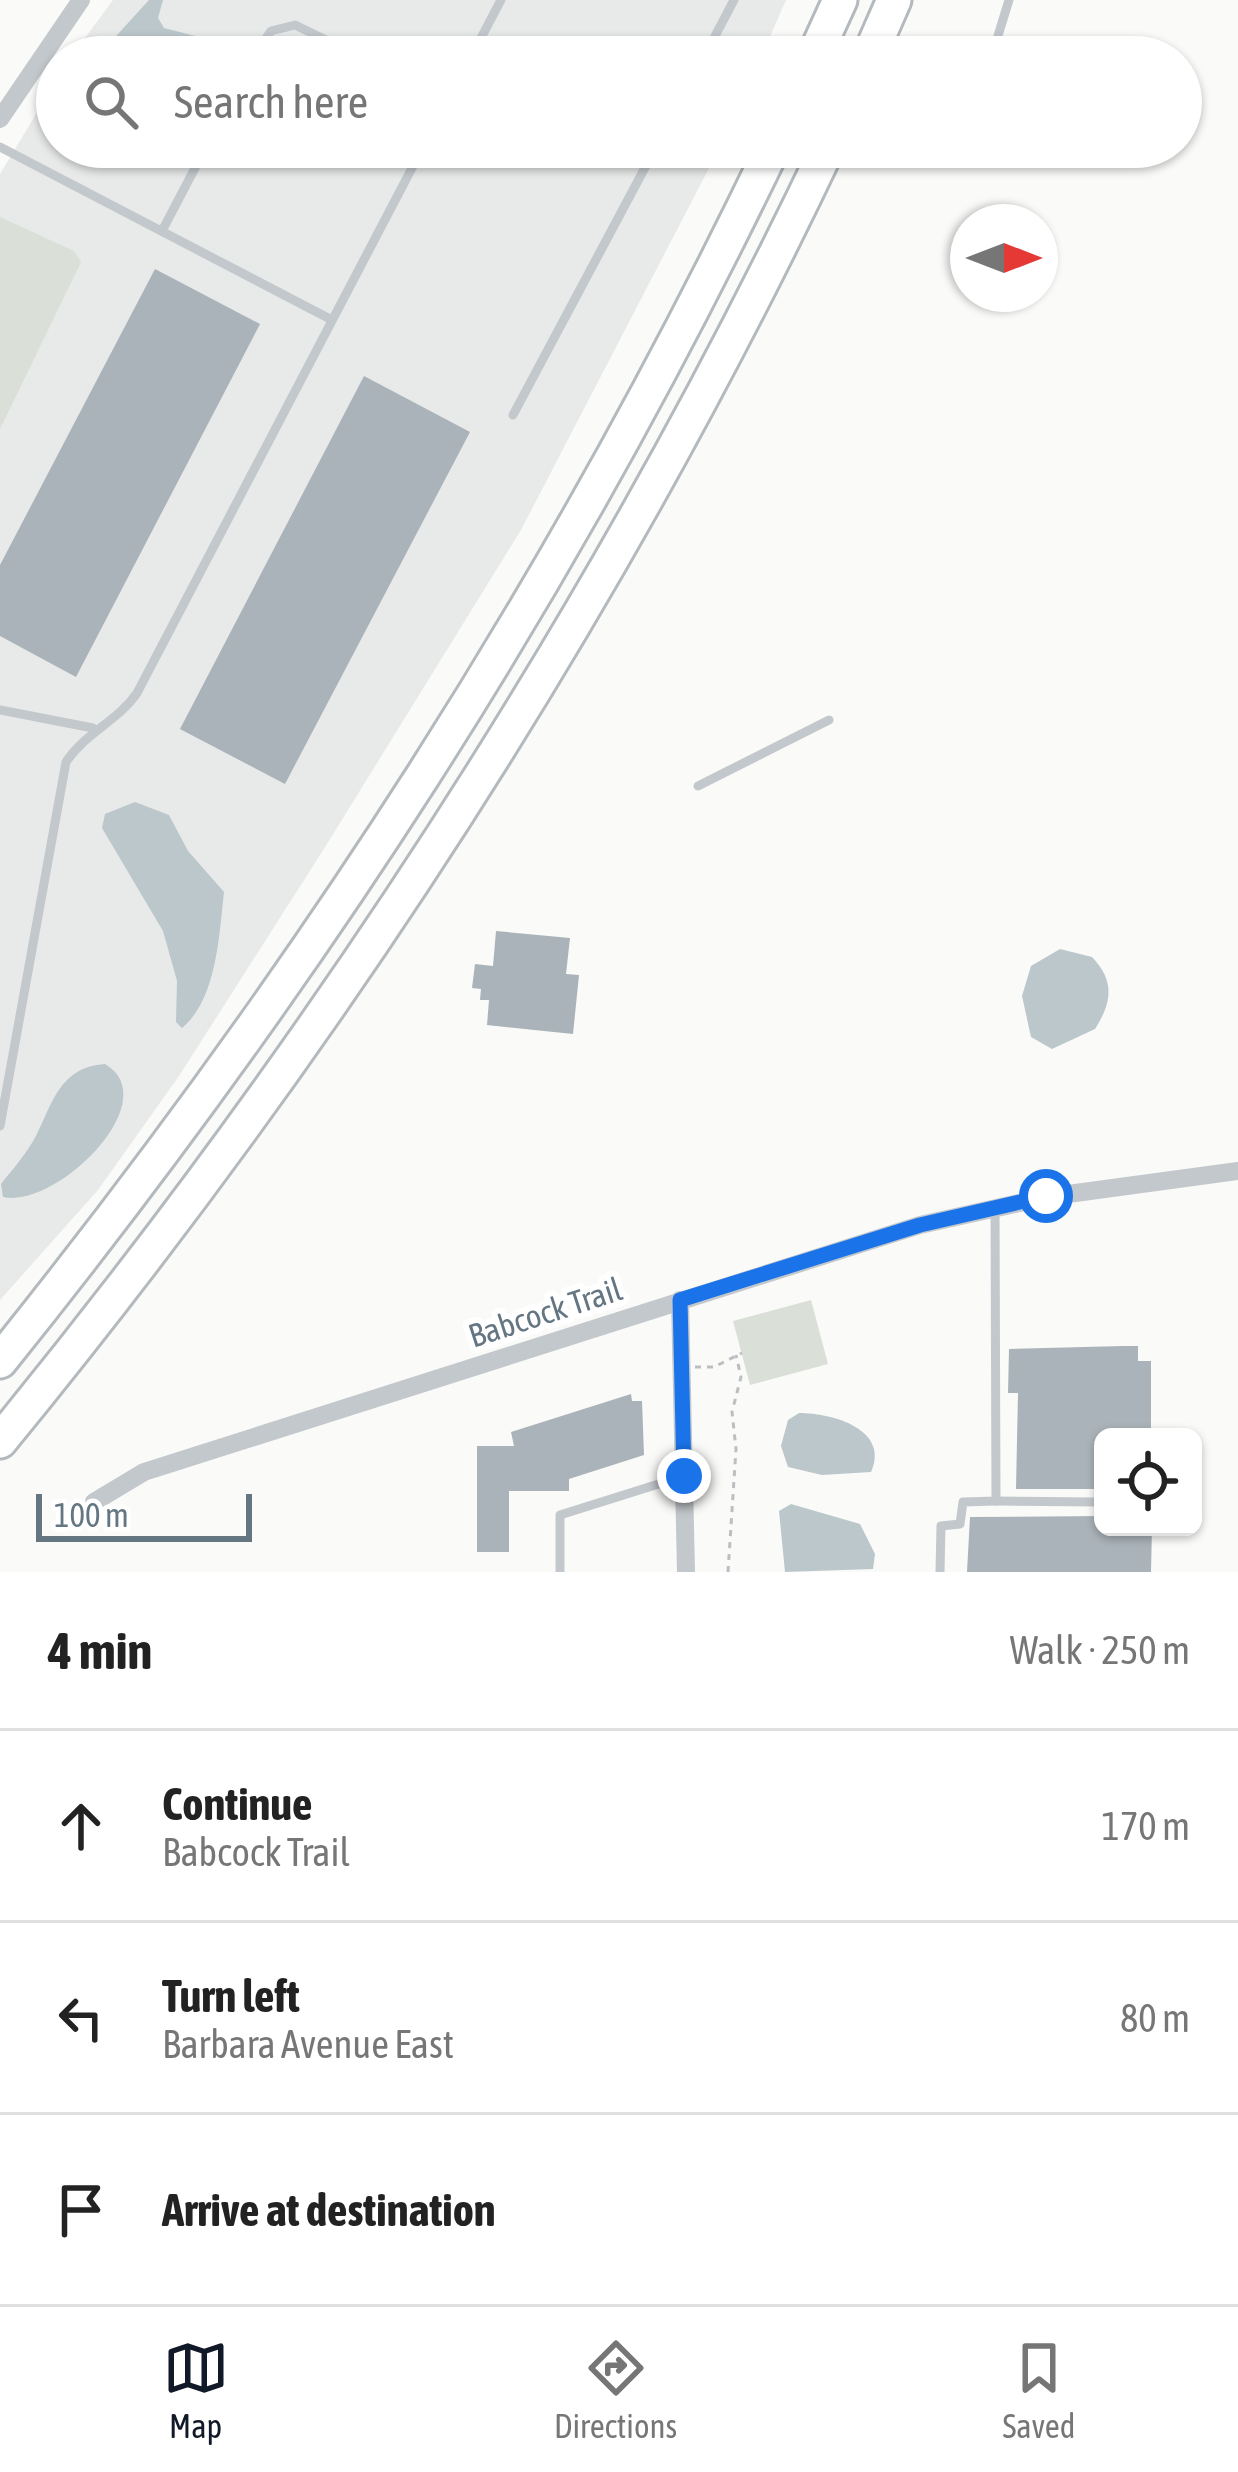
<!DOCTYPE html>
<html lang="en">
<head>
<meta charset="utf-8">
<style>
  body { margin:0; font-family:"Asap Condensed",sans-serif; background:#f2f2f2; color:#222 }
  .controls { position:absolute; right:36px; bottom:36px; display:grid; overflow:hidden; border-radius:18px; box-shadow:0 3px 9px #0004 }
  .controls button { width:108px; height:108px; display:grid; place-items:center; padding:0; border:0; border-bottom:3px solid #e0e0e0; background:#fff; color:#222; font:60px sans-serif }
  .compass { position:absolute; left:950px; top:204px; width:108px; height:108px; border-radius:50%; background:#fff; box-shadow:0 3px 9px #0004; rotate:90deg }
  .scale { position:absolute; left:36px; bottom:30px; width:216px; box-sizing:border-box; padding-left:12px; border:6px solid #657683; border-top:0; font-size:33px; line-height:42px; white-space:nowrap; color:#657683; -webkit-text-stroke:9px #fff; paint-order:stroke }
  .stop { position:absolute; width:36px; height:36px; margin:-27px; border:9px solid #1a73e8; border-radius:50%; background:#fff }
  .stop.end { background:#1a73e8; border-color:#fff; box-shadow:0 3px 12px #0008 }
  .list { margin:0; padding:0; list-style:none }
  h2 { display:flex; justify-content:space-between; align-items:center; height:156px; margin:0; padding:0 48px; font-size:51px }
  h2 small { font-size:39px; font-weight:400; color:#767676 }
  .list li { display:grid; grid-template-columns:78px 1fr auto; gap:36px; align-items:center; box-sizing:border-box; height:192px; padding:0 48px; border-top:3px solid #e0e0e0 }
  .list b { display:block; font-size:45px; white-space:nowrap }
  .list p { margin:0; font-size:39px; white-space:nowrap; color:#767676 }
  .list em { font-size:39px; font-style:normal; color:#767676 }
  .icon { flex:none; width:66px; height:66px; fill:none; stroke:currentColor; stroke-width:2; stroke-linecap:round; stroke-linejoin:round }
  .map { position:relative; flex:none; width:1238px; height:1572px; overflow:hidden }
  .search { position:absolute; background:#fff; box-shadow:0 3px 9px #0004; left:36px; right:36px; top:36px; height:132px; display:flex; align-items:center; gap:30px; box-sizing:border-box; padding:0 42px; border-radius:66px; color:#767676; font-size:45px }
  .sheet { height:732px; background:#fff }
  nav { display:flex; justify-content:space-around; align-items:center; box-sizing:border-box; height:168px; border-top:3px solid #e0e0e0; background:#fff; font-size:33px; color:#767676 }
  nav a { display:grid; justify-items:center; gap:6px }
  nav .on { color:#111827 }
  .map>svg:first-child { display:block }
</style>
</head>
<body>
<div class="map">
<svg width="1238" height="1572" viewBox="0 0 1238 1572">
  <rect width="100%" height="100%" fill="#fafaf8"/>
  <g fill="#e8e9e9">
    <path d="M113,0H786L761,57H71Z"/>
    <path d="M57,79V147H720L521,530L327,844L179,1076L98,1190L0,1300V174Z"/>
  </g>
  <g fill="#dadfd7">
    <path d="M0,217L74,251L81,262L0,429Z"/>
    <path d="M811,1300L828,1364L750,1385L733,1321Z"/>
  </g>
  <g fill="#bbc7cb">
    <path d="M149,0H163L158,18L164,28L199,37L190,57H97Z"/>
    <path d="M135,802L169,815L188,851L224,892C219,935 217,999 182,1028L176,1022L177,981L163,931L102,828L105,814Z"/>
    <path d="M1060,949L1092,957C1115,981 1112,1002 1095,1029L1052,1049L1031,1037L1022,996L1031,966Z"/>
    <path d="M105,1064C167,1100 57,1209 3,1197L1,1184C13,1169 27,1153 36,1136C53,1102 60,1067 105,1064Z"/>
    <path d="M799,1413C832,1413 890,1429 871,1472L822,1475L788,1467L781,1446L788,1420Z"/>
    <path d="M791,1504L860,1524L875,1554L873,1569L785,1572L779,1511Z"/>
  </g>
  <g fill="#aab3b9">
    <path d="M155,269L260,324L76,677L0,636V565Z"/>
    <path d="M364,376L470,432L285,784L180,729Z"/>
    <path d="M496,931L570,938L566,974L579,975L573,1034L487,1025L489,1000H480L481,989L472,988L475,964L493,966Z"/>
    <path d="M1123,1346H1138V1361H1151V1437H1103V1489H1016L1018,1393H1008L1009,1349Z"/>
    <path d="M631,1394L632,1401H642L644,1455L569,1479V1491H509V1552H477V1446H514L511,1432Z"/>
    <path d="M1103,1516V1527H1152L1151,1572H967L970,1517Z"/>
  </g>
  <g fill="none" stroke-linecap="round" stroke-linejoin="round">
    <g stroke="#b4b9bd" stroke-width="39">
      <g id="highway">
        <path d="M814,57L840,0"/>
        <path d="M869,57L894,0"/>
        <path d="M0,1361C308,978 560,591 773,147"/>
        <path d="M0,1441C327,1042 606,614 828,147"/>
      </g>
    </g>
    <g stroke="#bbbfc2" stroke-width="3" stroke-dasharray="6 6" stroke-linecap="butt">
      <path d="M695,1367H714L742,1353"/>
      <path d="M728,1572L736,1449L732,1412L741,1377L736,1355"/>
    </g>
    <g stroke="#c3c8cc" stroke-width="9">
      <path d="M1009,0L997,39L1009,57"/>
      <path d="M253,57L271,31L295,25L361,57"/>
      <path d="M471,57L501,0"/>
      <path d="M704,57L734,0"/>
      <path d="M0,147L332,320"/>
      <path d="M162,231L206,147"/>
      <path d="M513,415L656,147"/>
      <path d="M0,710L93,728"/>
      <path d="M698,786L829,720"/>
      <path d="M0,1126L66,762C86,732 118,721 137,693L423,147"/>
      <path d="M996,1501L1096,1502"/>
      <path d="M560,1572V1515L684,1476"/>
      <path d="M940,1572L941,1526L960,1524L963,1502L996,1501L995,1206"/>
    </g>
    <g stroke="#c3c8cc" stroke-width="18">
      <path d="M0,119L81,0"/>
      <path d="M680,1300L686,1572"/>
      <path d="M94,1502L144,1472L920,1225L1046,1197L1238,1171"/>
    </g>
    <use href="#highway" stroke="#fff" stroke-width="33"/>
  </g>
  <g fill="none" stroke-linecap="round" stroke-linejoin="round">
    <path stroke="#1a73e8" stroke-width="15" d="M684,1476L680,1300L920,1225L1046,1196"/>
  </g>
  <g text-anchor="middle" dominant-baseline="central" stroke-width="12" stroke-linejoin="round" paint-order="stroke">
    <g font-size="33" fill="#657683" stroke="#fff">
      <text transform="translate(545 1312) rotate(-18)">Babcock Trail</text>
    </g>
  </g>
</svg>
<div class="controls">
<button><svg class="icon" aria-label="locate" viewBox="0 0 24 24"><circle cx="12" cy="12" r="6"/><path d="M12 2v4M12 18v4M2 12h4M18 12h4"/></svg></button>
</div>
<svg class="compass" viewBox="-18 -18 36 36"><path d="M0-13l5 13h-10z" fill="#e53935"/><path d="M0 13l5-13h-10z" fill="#767676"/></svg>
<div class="scale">100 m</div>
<div class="stop" style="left:1046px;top:1196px"></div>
<div class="stop end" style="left:684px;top:1476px"></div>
<div class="search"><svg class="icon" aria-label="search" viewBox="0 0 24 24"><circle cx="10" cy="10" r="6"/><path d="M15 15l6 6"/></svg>Search here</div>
</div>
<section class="sheet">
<h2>4 min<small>Walk · 250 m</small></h2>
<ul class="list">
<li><svg class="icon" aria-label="ahead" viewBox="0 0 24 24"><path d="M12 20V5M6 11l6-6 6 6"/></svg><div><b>Continue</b><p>Babcock Trail</p></div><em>170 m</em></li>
<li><svg class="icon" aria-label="left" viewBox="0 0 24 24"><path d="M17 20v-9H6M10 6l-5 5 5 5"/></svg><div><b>Turn left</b><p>Barbara Avenue East</p></div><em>80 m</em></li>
<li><svg class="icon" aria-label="arrive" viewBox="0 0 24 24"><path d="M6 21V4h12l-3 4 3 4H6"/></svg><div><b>Arrive at destination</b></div></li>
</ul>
</section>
<nav>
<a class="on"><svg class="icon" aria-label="map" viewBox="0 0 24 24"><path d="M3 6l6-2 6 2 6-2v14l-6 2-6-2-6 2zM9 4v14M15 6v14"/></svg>Map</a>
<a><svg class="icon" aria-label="directions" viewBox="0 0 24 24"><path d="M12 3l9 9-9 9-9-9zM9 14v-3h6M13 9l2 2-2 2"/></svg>Directions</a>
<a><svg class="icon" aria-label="saved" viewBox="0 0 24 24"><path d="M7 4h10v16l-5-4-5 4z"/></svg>Saved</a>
</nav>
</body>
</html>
